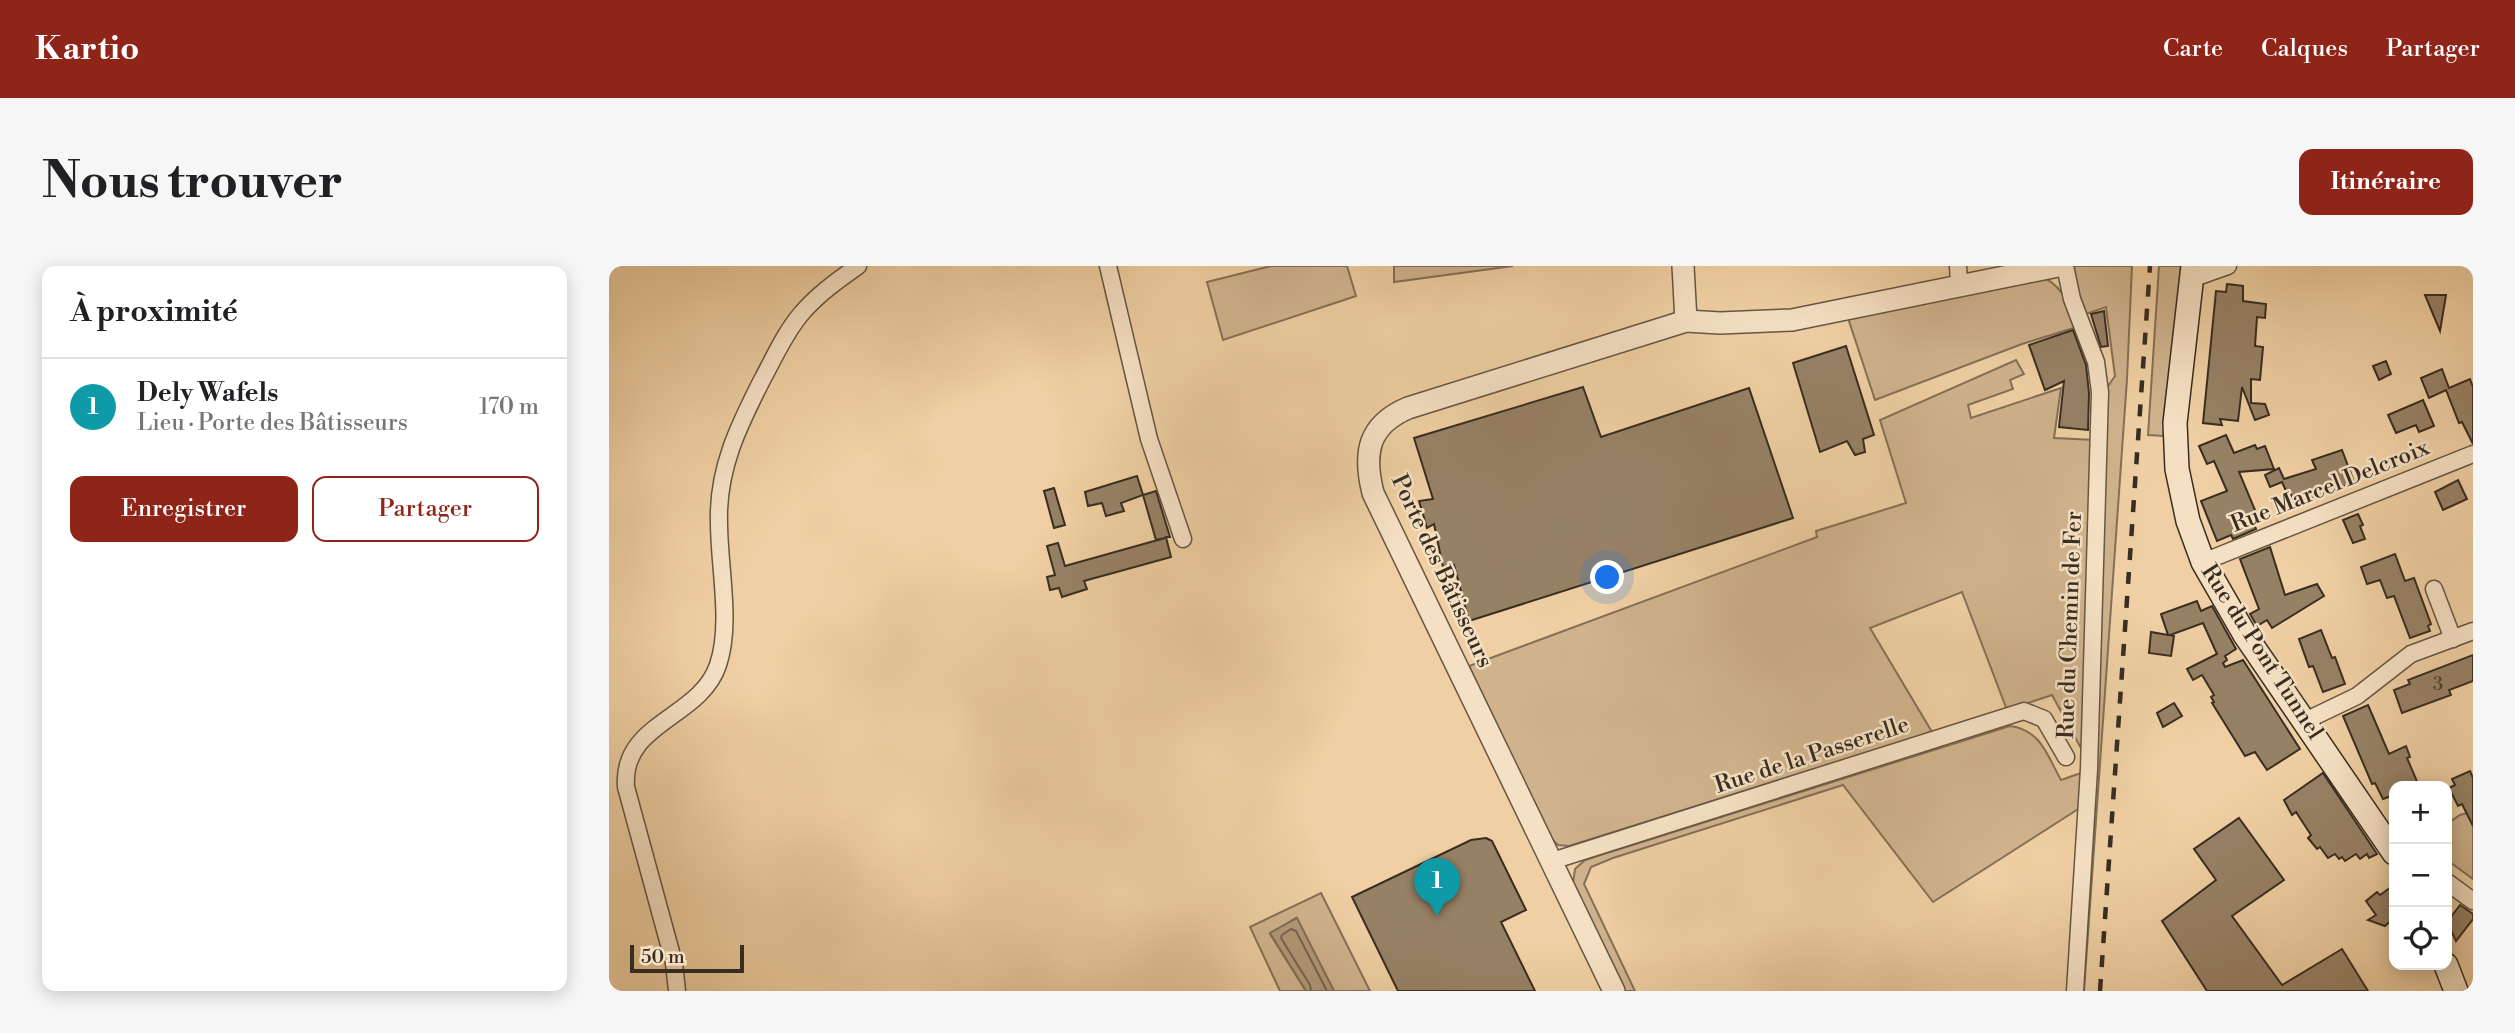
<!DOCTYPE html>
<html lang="fr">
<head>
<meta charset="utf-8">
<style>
  body { margin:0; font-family:"Libre Bodoni",serif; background:#f6f6f6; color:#202124 }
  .controls { position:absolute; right:21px; bottom:21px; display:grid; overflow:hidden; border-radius:14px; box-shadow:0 4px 18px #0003 }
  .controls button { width:63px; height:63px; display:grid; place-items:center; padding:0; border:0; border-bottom:2px solid #e0e0e0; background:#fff; color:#202124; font:35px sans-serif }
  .scale { position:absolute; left:21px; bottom:18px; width:114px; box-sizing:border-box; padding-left:7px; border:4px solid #382d21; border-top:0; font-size:19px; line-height:24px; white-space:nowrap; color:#382d21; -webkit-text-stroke:5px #f5e0c3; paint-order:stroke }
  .you { position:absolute; left:999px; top:312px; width:24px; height:24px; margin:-18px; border:5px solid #fff; border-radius:50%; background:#1a73e8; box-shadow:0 0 0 10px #1a73e833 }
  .badge { display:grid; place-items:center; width:46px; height:46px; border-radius:50%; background:#8f2418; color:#fff; font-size:23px; font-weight:700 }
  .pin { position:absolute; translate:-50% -58px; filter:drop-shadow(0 2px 4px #0008) }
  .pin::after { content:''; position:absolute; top:37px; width:24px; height:21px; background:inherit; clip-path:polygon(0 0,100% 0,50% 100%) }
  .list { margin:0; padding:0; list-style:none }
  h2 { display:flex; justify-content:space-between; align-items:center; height:91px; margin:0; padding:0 28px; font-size:30px }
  h2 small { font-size:23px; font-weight:400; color:#757577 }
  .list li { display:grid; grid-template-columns:46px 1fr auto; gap:21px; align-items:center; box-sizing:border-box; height:98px; padding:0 28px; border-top:2px solid #e0e0e0 }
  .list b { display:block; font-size:26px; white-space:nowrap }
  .list p { margin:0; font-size:23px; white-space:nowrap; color:#757577 }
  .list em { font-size:23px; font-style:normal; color:#757577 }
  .actions { display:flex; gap:14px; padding:21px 28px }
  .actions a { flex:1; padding:16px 0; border:2px solid #8f2418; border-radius:14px; text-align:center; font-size:24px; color:#8f2418 }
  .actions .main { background:#8f2418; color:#fff }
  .icon { flex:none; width:38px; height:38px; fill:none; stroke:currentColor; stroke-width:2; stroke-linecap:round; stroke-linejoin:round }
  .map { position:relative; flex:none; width:1864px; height:725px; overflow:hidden; border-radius:14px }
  header { display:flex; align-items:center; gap:42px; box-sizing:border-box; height:98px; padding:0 35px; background:#8f2418; color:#fff }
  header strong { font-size:33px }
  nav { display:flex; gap:38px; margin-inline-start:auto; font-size:24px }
  .intro { display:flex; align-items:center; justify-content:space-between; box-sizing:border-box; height:168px; padding:0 42px }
  h1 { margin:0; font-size:49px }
  .button { padding:18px 32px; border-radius:14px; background:#8f2418; color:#fff; font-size:24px; font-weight:700 }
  main { display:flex; gap:42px; padding:0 42px }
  aside { flex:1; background:#fff; border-radius:14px; box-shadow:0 4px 18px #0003 }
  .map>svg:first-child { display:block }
</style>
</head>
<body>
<header>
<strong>Kartio</strong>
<nav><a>Carte</a><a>Calques</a><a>Partager</a></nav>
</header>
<div class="intro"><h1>Nous trouver</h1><a class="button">Itinéraire</a></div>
<main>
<aside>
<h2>À proximité<small></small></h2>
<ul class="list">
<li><span class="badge" style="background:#0f9aa8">1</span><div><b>Dely Wafels</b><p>Lieu · Porte des Bâtisseurs</p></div><em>170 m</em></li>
</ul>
<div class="actions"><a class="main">Enregistrer</a><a>Partager</a></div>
</aside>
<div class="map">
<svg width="1864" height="725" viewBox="0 0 1864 725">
  <rect width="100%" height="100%" fill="#efcfa3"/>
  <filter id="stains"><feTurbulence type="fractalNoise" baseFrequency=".00286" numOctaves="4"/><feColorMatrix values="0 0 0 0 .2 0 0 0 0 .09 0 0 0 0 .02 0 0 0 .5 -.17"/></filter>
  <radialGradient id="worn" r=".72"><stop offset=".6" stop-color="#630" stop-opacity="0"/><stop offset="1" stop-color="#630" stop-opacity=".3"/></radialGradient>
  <g fill="#d0b38d" stroke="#847057" stroke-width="2">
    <path d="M662,0H738L747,30L614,74L598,16Z"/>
    <path d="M785,0H904L785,16Z"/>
    <path d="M1465,0H1523L1518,113L1475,725H1469L1495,175L1499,120L1506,110L1497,41L1474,49L1467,20Z"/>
    <path d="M1550,0H1572L1555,170L1539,169Z"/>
    <path d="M1432,11C1455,19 1459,40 1468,61L1413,78L1266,134L1239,52Z"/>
    <path d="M1407,94L1415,108L1401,114L1404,123L1359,139L1362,152L1452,122L1445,172L1486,174L1474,540L1324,636L1234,519L1004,592L982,601L975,618L1026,725H1014L964,617L966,603L976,594L1401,460C1432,464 1438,489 1452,514L1472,507L1473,484L1443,429L1398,444L1353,326L1261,362L1323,466L960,580L949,579L941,571L860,400L1208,271L1207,265L1297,237L1271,154Z"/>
    <path d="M1864,545V613L1838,594V558L1851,549Z"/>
    <path d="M712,627L761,725H725L687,652L661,668L697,725H671L641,661Z"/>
  </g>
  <path fill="#b19877" stroke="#816d55" stroke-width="2" d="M688,652L725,725H697L661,667Z"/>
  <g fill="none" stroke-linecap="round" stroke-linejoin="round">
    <path stroke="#74624c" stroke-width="2" d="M702,725L701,719L672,672L673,669L682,663L687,665L718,725"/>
  </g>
  <g fill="#978165" stroke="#382d21" stroke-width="2">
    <path d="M1618,18L1634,20V35L1657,38L1656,52L1648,51L1646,80L1654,81L1651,114L1642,113V137L1656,138L1660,149L1646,154L1633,121L1629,155L1611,153L1613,159L1594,157L1607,25L1617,26Z"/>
    <path d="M1816,29H1837L1831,65Z"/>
    <path d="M1495,45L1499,80L1492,81L1482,48Z"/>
    <path d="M1464,64L1477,99L1480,127L1479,164L1450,161L1455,115L1436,124L1420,79Z"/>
    <path d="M1237,80L1265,169L1254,173L1256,186L1246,189L1238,175L1211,186L1184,97Z"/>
    <path d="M1777,95L1782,108L1770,114L1764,100Z"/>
    <path d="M1833,103L1840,122L1861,113L1864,121V178L1853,156L1850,157L1837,124L1820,132L1812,112Z"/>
    <path d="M974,121L992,171L1140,122L1184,252L860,355L845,299L834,301L825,258L818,262L810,235L824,233L805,172Z"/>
    <path d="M1814,134L1825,160L1810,166L1807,159L1787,167L1779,149Z"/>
    <path d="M1617,169L1625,187L1646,179L1648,183L1656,180L1665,203L1630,206L1651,256L1645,258L1647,263L1624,273L1622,269L1608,275L1592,235L1618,225L1605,195L1598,198L1590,180Z"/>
    <path d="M1733,184L1745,216L1686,239L1680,224L1677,225L1673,216L1661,221L1656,209L1670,202L1675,213L1707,203L1703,194Z"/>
    <path d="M528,210L534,229L512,237L515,245L497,250L493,237L479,240L476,226Z"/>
    <path d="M1849,214L1858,233L1834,244L1826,226Z"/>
    <path d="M445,222L456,259L445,262L435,225Z"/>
    <path d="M547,225L561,271H557L562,291L475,315L478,323L453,331L450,322L441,324L438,311L446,309L438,280L449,277L456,300L556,272L547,274L534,229Z"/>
    <path d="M1749,248L1754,259L1751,260L1756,273L1744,277L1734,254Z"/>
    <path d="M1661,281L1676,329L1708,318L1715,330L1663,362L1658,354L1648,360L1641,348L1650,343L1631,293Z"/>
    <path d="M1786,288L1796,315L1805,312L1822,358L1819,360L1821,365L1801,372L1785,330L1778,332L1771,314L1758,318L1752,301Z"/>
    <path d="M1588,335L1592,345L1603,340L1627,383L1616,390L1618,394L1614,397L1616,401L1634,394L1691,483L1658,504L1646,486L1636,490L1603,437L1605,436L1602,431L1605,429L1593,409L1584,414L1578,403L1608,388L1594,357L1561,369L1565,370L1562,390L1540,387L1542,366L1559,369L1552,348Z"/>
    <path d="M1712,364L1723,392L1726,391L1736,418L1714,426L1704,400L1700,401L1690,373Z"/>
    <path d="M1864,389V415L1840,424L1842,429L1793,447L1785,424L1801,418L1799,414Z"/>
    <path d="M1565,437L1573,450L1554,461L1548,447Z"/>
    <path d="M1759,439L1780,488L1797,480L1801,491L1798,492L1810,520H1785V529L1774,533L1766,517L1763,518L1734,450Z"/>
    <path d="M1861,505L1864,512V560L1853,538L1849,540L1840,522L1846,519L1843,513Z"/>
    <path d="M1714,507L1768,588L1760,592L1758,588L1751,593L1747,588L1736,595L1733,591L1730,593L1726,588L1719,592L1711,581L1708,583L1699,572L1702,569L1687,546L1683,549L1675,534Z"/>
    <path d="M1630,552L1675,614L1623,650L1673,719L1733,683L1759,725H1598L1553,655L1607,614L1585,583Z"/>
    <path d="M877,572L883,575L917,644L892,656L926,725H789L743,631L862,574Z"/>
    <path d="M1781,622L1785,628V652L1776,660L1759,654L1767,649L1757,635L1768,626L1771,629Z"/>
    <path d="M1851,639L1864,648V653L1847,675L1838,656Z"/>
  </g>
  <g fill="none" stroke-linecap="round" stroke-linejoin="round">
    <g stroke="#665642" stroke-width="19">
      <g id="minor">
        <path d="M499,0L540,173L574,273"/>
        <path d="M1349,0L1350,18"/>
        <path d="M1456,0L1463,33L1487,96L1491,126L1480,503L1466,725"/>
        <path d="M1582,13L1619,0"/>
        <path d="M1594,296L1864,188"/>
        <path d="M1825,323L1844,373"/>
        <path d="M1696,455L1748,430L1802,388L1864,365"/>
        <path d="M943,595L1415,445L1435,453L1457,491"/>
        <path d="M1838,616L1864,635"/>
        <path d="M68,725L65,697L17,521C12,456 91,453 109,399C123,358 110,301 110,257C108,203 130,159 154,112C166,90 176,67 192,48C208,29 229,14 249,0"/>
      </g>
    </g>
    <g stroke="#665642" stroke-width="24">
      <g id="tertiary">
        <path d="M1074,0L1077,55"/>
        <path d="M1005,725L764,227C754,187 759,159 799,142L1077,55L1111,57L1183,54L1449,0"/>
      </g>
    </g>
    <g stroke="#382d21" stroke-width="26">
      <g id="secondary">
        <path d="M1584,0L1566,157L1568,203L1579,255L1594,296L1636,369L1785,587"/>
        <path d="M1837,699L1847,725"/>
      </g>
    </g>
    <use href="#minor" stroke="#f5e0c3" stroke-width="16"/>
    <use href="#tertiary" stroke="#f5e0c3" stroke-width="21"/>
    <use href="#secondary" stroke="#f5e0c3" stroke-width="23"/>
    <path stroke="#382d21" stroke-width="4.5" stroke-dasharray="12 12" stroke-linecap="butt" d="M1491,725L1541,0"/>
  </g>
  <g text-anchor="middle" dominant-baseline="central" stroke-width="5" stroke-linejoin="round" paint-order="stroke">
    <g font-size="19" fill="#504232">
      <text x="1829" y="418">3</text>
    </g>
    <g font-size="23" fill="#382d21" stroke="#f5e0c3">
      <text transform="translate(1721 220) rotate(-22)">Rue Marcel Delcroix</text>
      <text transform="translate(833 305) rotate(65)">Porte des Bâtisseurs</text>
      <text transform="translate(1461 359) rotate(-88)">Rue du Chemin de Fer</text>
      <text transform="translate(1653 386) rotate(57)">Rue du Pont Tunnel</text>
      <text transform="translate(1203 489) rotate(-18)">Rue de la Passerelle</text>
    </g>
  </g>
  <rect width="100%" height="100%" filter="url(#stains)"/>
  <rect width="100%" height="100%" fill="url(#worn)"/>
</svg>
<div class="controls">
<button>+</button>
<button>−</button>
<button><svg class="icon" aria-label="locate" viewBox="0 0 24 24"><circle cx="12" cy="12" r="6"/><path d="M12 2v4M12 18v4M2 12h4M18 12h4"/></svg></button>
</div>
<div class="scale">50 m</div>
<div class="you"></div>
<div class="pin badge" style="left:828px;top:650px;background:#0f9aa8">1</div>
</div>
</main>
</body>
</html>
